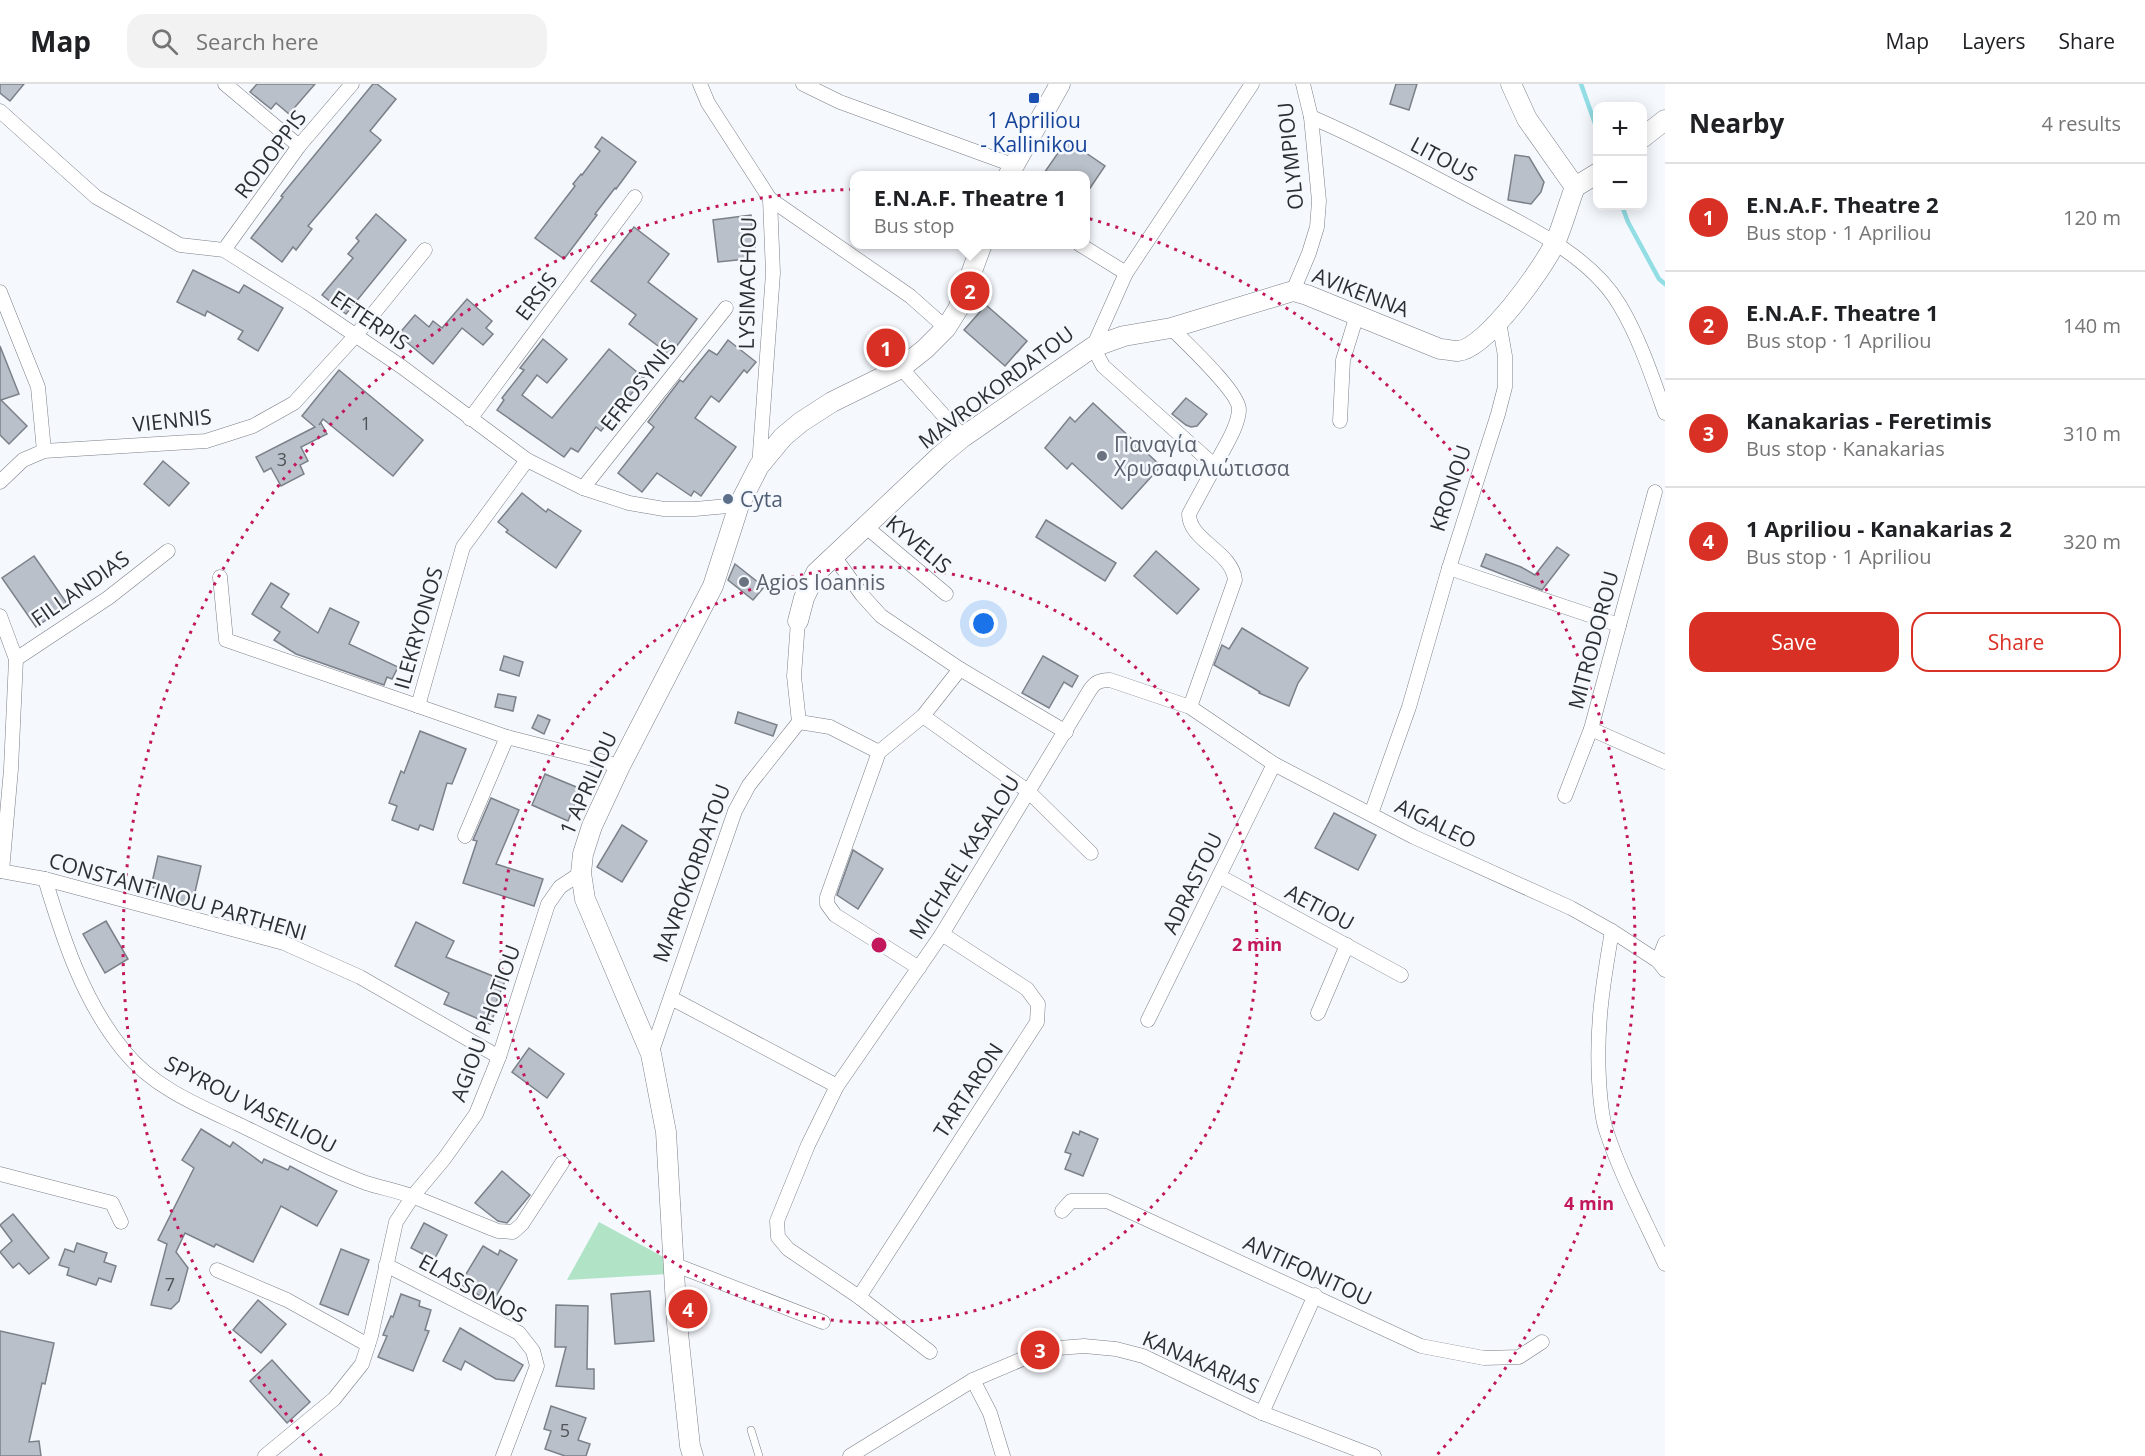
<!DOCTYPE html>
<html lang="en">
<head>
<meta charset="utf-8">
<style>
  body { margin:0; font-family:"Open Sans",sans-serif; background:#f2f2f2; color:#202124 }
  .controls { position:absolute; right:18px; top:18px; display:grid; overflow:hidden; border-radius:12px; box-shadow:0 3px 15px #0003 }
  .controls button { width:54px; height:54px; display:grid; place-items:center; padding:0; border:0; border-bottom:2px solid #e0e0e0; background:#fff; color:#202124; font:30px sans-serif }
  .you { position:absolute; left:984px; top:540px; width:21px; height:21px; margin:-15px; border:4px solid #fff; border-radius:50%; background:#1a73e8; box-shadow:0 0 0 9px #1a73e833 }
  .badge { display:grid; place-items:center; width:39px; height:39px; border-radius:50%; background:#d93025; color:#fff; font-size:20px; font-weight:700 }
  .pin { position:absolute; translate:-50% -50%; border:3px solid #fff; box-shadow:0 2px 6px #0006 }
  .popup { position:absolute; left:850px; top:87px; width:240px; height:78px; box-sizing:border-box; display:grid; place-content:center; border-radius:12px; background:#fff; filter:drop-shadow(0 2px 4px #0005); font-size:20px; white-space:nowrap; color:#757577 }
  .popup b { font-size:22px; color:#202124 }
  .popup::after { content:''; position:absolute; left:50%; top:100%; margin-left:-12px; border:12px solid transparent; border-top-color:#fff }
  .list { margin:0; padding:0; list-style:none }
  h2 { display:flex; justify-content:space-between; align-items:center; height:78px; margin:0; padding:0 24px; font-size:26px }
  h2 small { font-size:20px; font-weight:400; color:#757577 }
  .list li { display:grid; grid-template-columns:39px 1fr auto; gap:18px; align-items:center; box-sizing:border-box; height:108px; padding:0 24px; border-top:2px solid #e0e0e0 }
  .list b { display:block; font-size:22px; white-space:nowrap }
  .list p { margin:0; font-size:20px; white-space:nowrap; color:#757577 }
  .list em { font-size:20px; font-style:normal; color:#757577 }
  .actions { display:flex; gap:12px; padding:18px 24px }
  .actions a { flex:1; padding:14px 0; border:2px solid #d93025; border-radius:18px; text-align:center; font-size:21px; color:#d93025 }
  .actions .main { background:#d93025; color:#fff }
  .icon { flex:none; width:33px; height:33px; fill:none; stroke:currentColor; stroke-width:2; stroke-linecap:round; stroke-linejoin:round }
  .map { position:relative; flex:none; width:1665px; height:1372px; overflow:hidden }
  header { display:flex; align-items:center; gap:36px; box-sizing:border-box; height:84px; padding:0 30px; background:#fff; border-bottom:2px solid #e0e0e0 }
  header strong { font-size:28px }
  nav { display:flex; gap:33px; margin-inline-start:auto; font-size:21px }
  .search { width:420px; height:54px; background:#f2f2f2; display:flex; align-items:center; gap:15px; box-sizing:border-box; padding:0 21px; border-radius:18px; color:#757577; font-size:22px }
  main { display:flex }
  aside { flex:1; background:#fff }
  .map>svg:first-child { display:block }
</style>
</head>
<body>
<header>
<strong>Map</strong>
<div class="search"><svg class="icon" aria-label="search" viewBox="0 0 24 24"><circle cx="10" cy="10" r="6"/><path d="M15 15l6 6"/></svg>Search here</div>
<nav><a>Map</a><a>Layers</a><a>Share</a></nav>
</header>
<main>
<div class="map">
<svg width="1665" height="1372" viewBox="0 0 1665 1372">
  <rect width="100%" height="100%" fill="#f5f9fe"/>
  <path fill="#b1e3c7" d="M599,1138L669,1176L668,1190L567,1196Z"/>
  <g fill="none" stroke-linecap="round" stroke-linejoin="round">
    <g stroke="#93dde5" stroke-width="4.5">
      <path d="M1581,0L1598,48"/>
      <path d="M1622,122L1628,138L1659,195L1665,200"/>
    </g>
  </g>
  <g fill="#bac0c9" stroke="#7b8089" stroke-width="1.5">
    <path d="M0,0H24L10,17L0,9Z"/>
    <path d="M257,0H315L289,30L276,19L271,25L250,8Z"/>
    <path d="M373,0H377L396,15L370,47L381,56L308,142L312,145L296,166L293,163L282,178L251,154L283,113L281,112Z"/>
    <path d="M1396,0H1417L1409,26L1390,20Z"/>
    <path d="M602,53L636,78L616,105L615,104L595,130L597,131L564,175L535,154L575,102L573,100L581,90L582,91L600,67L595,63Z"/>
    <path d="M1067,56L1105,82L1086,110V92H1042Z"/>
    <path d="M1515,71L1529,73L1544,98L1541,108L1531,120L1508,116Z"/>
    <path d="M376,130L406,156L346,230L322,211L353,174L348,170L359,157L356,154Z"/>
    <path d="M751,131L755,164L745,165L747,175L718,178L713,136Z"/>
    <path d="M634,143L669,170L648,198L697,235L670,271L629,240L636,231L591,197Z"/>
    <path d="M193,186L239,209L244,201L283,224L258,267L238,255L243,247L207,227L205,232L177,218Z"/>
    <path d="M467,215L492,237L486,244L493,250L483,261L462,244L433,280L398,251L415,231L429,243L433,237L442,244Z"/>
    <path d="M986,221L1027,257L1005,282L964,246Z"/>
    <path d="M543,255L567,275L547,299L537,291L522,311L552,334L609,265L648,297L640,307L636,304L601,347L596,343L578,368L571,364L564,373L497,326L504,316L502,314L524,286L520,284Z"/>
    <path d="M728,256L756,278L747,289L744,286L719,318L711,312L695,334L736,363L701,412L694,407L691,412L657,389L642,408L618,389L654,343L648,338L680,296L683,298L709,266L717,271Z"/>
    <path d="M0,262L19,310L1,316L27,342L9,360L0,351Z"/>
    <path d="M339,286L423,356L393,392L323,335L319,341L321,339L327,350L301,363L308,377L300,381L304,390L281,402L271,384L264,388L256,373L315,343L302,332Z"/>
    <path d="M1186,314L1207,330L1197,342L1191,343L1186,341L1172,330Z"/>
    <path d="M1093,319L1161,382L1122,425L1072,379L1067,385L1045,364L1070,333L1075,338Z"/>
    <path d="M163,377L189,399L169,422L144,400Z"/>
    <path d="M522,409L546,428L548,425L581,447L556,484L506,448L508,446L498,438Z"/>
    <path d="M1046,436L1116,479L1105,497L1036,453Z"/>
    <path d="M1557,463L1569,471L1542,506L1481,482L1486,470L1521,483L1535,491Z"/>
    <path d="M1156,467L1199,505L1177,530L1134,492Z"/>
    <path d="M34,472L68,521L36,543L2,494Z"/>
    <path d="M735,480L764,503L753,516L728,496Z"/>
    <path d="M271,499L289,510L281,523L318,549L330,524L359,538L349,560L398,583L392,595L387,593L384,601L296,570L274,556L280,548L252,530Z"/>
    <path d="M1242,544L1308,584L1298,599L1289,622L1259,609L1260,608L1214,581L1222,561L1229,565Z"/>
    <path d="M504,572L523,578L519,592L500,586Z"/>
    <path d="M1043,572L1078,592L1072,603L1064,598L1049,624L1022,609Z"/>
    <path d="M498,610L516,613L513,627L495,623Z"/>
    <path d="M738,628L777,641L773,652L735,639Z"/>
    <path d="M538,631L550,636L544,650L532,644Z"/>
    <path d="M420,647L466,665L452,700L447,699L433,746L420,741L418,746L392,736L397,722L389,719L401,687L404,689Z"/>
    <path d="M545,690L581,705L568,737L532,721Z"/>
    <path d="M491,714L519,726L496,780L543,795L534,822L463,799L477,757L473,756Z"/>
    <path d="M1334,729L1376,751L1358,786L1315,764Z"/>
    <path d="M622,741L647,757L622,798L597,783Z"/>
    <path d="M853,766L883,785L858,825L837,811Z"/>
    <path d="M158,772L201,782L192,821L178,817L180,810L151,803Z"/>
    <path d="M106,837L128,875L105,889L83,850Z"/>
    <path d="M416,838L454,857L446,873L505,897L497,916L500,917L490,940L444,920L449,909L395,882Z"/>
    <path d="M529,964L564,990L547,1014L512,988Z"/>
    <path d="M201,1045L230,1063L233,1058L262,1079L264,1075L288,1086L290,1082L337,1107L317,1142L281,1122L253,1178L216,1160L214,1163L185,1149L176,1168L188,1184L179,1217L171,1225L151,1221L167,1160L158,1156L194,1084L182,1076Z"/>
    <path d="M1080,1047L1098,1055L1083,1092L1065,1085L1071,1070L1065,1068L1073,1048L1079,1051Z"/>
    <path d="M502,1087L530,1111L507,1139L498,1137L475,1119Z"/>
    <path d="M13,1130L49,1174L29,1190L19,1179L13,1184L0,1168L12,1157L0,1141Z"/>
    <path d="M424,1139L447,1151L434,1176L411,1164Z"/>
    <path d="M77,1159L107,1169L104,1178L116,1182L111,1198L99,1194L96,1201L67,1191L69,1184L59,1181L65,1165L74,1168Z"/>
    <path d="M483,1162L498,1171L500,1166L517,1176L492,1219L460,1200Z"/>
    <path d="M341,1165L369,1176L348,1231L320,1220Z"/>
    <path d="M650,1207L654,1257L615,1260L611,1210Z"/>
    <path d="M401,1210L420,1217L419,1222L431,1226L425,1246L429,1247L413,1287L378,1273L387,1252L383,1251L391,1232L393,1233Z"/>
    <path d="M258,1216L286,1240L261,1269L233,1246Z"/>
    <path d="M556,1221L588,1222L587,1285H594V1305L556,1302L566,1263H555Z"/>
    <path d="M460,1244L523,1281L514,1297L496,1295L465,1277L461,1286L443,1277Z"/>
    <path d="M0,1247L54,1259L45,1300L42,1299L29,1358L39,1357L41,1372H0Z"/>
    <path d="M272,1276L310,1318L287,1339L250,1297Z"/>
    <path d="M551,1322L586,1334L578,1356L590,1360L586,1372H565L545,1365L551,1347L544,1345Z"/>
  </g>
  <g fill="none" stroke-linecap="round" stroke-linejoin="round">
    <g stroke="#7a7f87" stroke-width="8">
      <path id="lane" d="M751,1346L759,1372"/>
    </g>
    <g stroke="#7a7f87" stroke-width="15">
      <g id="street">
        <path d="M225,0L299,62"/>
        <path d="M700,0L708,19L770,115L773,189L759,382"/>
        <path d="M803,0L840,18L1013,81"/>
        <path d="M0,27L96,113L180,161L224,166L308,219L402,283L527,376L583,404L629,419L664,425H695L739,421"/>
        <path d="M1311,33C1364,56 1415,83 1466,110C1518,138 1588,168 1619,220C1639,253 1652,292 1665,329"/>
        <path d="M770,115L910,212L946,244"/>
        <path d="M1079,160L1126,189"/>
        <path d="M224,166L299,62L352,0"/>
        <path d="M1293,207L1309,169L1317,143L1319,117L1311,33L1303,0"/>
        <path d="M0,208L38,303L44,367"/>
        <path d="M1171,244C1185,258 1240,309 1239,326C1238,344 1223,365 1215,382"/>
        <path d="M901,284L963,353"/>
        <path d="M470,335L635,113"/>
        <path d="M1340,337L1343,276L1357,231"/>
        <path d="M0,398L23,376L44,367L206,357L253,342L294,319L356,251L425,166"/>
        <path d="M583,404L726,224"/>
        <path d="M865,442L946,510"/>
        <path d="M833,471L862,511L881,532L960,585L1066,648"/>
        <path d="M1449,484L1619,541"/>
        <path d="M220,493L226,556L418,622L463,463L527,376"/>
        <path d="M0,532L16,575L11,685L2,787"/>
        <path d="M16,575L108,514L168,467"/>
        <path d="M418,622L507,653"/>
        <path d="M1190,623L1235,496C1232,467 1189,457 1189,430L1215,382L1103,282L1093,263L1126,189L1252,0"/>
        <path d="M923,632L1029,708L1091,769"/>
        <path d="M799,638L830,643L879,668"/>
        <path d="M1591,645L1665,678"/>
        <path d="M1565,712L1591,645L1655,408"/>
        <path d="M1371,730L1409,623L1449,484L1498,330L1505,303V272L1499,238"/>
        <path d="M465,752L507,653L620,682"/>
        <path d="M0,787L45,795L284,859L360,893L499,973"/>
        <path d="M1219,792L1401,891"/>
        <path d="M45,795C63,855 83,917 124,967C153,1003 197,1021 238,1040C280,1060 322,1083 366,1099C382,1104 398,1107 414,1113C442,1124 470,1136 498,1147L513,1148L522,1140L562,1079"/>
        <path d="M1612,847C1603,899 1596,942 1599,996C1600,1012 1601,1031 1606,1046C1621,1092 1645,1136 1665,1180"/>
        <path d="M1658,877L1665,859"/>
        <path d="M919,884L835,831L827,820V813L879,668L923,632L960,585"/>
        <path d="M671,914L837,1002"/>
        <path d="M1318,929L1347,861"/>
        <path d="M1148,936L1274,680"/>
        <path d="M651,970L735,727L749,701L799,638L794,592L798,537"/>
        <path d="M0,1090L112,1119L121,1138"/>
        <path d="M1062,1127L1071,1117H1107L1421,1262L1484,1274L1519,1273L1542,1258"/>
        <path d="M673,1180L823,1238"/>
        <path d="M386,1181L519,1249L533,1267L537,1282L503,1372"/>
        <path d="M217,1186L287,1216L368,1261"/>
        <path d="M859,1213L1037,938L1038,920L1027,905L942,850"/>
        <path d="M930,1268L859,1213L788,1165L778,1153L777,1137L808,1061L837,1002L942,850L1088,609C1094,599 1098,596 1110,596L1190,623L1274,680L1414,753L1571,824L1612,847L1658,877L1665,886"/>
        <path d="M973,1296L990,1329L1003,1372"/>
        <path d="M1262,1329L1315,1211"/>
        <path d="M265,1372L334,1315L362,1280L371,1252L396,1138L413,1112L444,1075L476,1030L499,973L548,820L560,803L581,789"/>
        <path d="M850,1372L973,1296L1046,1265L1084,1262L1116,1265L1143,1272L1262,1329L1374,1372"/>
      </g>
    </g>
    <g stroke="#7a7f87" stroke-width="21">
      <g id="secondary">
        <path d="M1511,0L1527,35L1575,103"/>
        <path d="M1642,54L1665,36"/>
        <path d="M1008,92L1060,0"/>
        <path d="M1575,103L1598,89"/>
        <path d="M798,537L804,514L816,489L940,372L963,353L1093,263L1124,252L1171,244L1293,207L1307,211L1440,265C1445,265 1452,267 1458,267C1486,265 1543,184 1555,159C1563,141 1568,121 1575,103"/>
        <path d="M693,1372L690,1362L677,1239L666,1048L651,970L585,815L581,789L583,770L592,742L620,682L713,502L739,421L759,382L783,353L801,338L832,318L901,284L925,265L946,244L958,225L982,160"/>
      </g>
    </g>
    <use href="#lane" stroke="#fff" stroke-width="7"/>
    <use href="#street" stroke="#fff" stroke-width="14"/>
    <use href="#secondary" stroke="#fff" stroke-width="20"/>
  </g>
  <g fill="none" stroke="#c2185b" stroke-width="3" stroke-dasharray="3 6">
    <circle cx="879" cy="861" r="378"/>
    <path d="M322 1372A756 756 0 1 1 1436 1372"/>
  </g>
  <rect fill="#1a4fb4" stroke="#f5f9fe" stroke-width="2" x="1028" y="8" width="12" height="12" rx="3"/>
  <g fill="#6b7280" stroke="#f5f9fe" stroke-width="2">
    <circle cx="1102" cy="372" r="6"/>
    <circle cx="744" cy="498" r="6"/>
  </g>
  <circle fill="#5c6f8a" stroke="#f5f9fe" stroke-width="2" cx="728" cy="415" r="6"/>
  <g text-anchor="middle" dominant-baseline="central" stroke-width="5" stroke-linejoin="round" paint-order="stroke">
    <g font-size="18" fill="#505458">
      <text x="366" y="339">1</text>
      <text x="282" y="375">3</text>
      <text x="170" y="1200">7</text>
      <text x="565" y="1346">5</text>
    </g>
    <g font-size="21" fill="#164399" stroke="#f5f9fe">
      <text x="1034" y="36">1 Apriliou<tspan x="1034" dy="24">- Kallinikou</tspan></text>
    </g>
    <g font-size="21" fill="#2d3033" stroke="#f5f9fe">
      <text transform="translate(270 70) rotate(-53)">RODOPPIS</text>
      <text transform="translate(1290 72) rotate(-96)">OLYMPIOU</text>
      <text transform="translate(1444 75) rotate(28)">LITOUS</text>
      <text transform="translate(747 199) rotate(-89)">LYSIMACHOU</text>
      <text transform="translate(1361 208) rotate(21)">AVIKENNA</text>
      <text transform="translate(536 212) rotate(-53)">ERSIS</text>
      <text transform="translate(370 236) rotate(34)">EFTERPIS</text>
      <text transform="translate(638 301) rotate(-52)">EFROSYNIS</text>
      <text transform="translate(996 303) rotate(-37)">MAVROKORDATOU</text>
      <text transform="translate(172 336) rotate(-6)">VIENNIS</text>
      <text transform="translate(1450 404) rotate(-72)">KRONOU</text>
      <text transform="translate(919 460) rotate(40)">KYVELIS</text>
      <text transform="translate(80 504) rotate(-35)">FILLANDIAS</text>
      <text transform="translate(418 544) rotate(-74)">ILEKRYONOS</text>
      <text transform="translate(1593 556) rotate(-75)">MITRODOROU</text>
      <text transform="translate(588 699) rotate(-66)">1 APRILIOU</text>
      <text transform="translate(1436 739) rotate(26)">AIGALEO</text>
      <text transform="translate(964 773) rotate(-58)">MICHAEL KASALOU</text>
      <text transform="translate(691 789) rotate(-70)">MAVROKORDATOU</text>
      <text transform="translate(1192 799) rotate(-64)">ADRASTOU</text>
      <text transform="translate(178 812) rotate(16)">CONSTANTINOU PARTHENI</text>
      <text transform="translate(1320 823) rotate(28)">AETIOU</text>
      <text transform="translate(485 939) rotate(-70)">AGIOU PHOTIOU</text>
      <text transform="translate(968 1006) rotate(-57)">TARTARON</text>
      <text transform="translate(251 1020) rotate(27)">SPYROU VASEILIOU</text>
      <text transform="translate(1308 1186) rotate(25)">ANTIFONITOU</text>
      <text transform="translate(473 1204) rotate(29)">ELASSONOS</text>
      <text transform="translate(1201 1278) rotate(24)">KANAKARIAS</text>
    </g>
    <g font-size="21" fill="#5b616d" stroke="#f5f9fe" text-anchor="start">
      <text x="1114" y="360">Παναγία<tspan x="1114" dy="24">Χρυσαφιλιώτισσα</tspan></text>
      <text x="756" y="498">Agios Ioannis</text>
    </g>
    <g font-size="21" fill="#4e5e75" stroke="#f5f9fe" text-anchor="start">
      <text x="740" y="415">Cyta</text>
    </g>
  </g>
  <circle cx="879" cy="861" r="9" fill="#c2185b" stroke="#f5f9fe" stroke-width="3"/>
  <g font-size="18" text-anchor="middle" font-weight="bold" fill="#c2185b" stroke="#f5f9fe" stroke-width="5" stroke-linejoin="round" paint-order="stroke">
    <text x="1257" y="867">2 min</text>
    <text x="1589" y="1126">4 min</text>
  </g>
</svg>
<div class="controls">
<button>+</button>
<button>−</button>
</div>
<div class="you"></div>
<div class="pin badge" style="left:886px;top:264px">1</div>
<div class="pin badge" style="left:970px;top:207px">2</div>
<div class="popup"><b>E.N.A.F. Theatre 1</b>Bus stop</div>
<div class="pin badge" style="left:1040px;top:1266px">3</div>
<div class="pin badge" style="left:688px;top:1225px">4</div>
</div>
<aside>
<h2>Nearby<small>4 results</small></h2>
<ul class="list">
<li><span class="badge">1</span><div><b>E.N.A.F. Theatre 2</b><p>Bus stop · 1 Apriliou</p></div><em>120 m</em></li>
<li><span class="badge">2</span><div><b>E.N.A.F. Theatre 1</b><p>Bus stop · 1 Apriliou</p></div><em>140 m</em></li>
<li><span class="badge">3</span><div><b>Kanakarias - Feretimis</b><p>Bus stop · Kanakarias</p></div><em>310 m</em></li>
<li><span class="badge">4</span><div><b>1 Apriliou - Kanakarias 2</b><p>Bus stop · 1 Apriliou</p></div><em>320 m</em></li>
</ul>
<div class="actions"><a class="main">Save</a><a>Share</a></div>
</aside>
</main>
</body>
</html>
